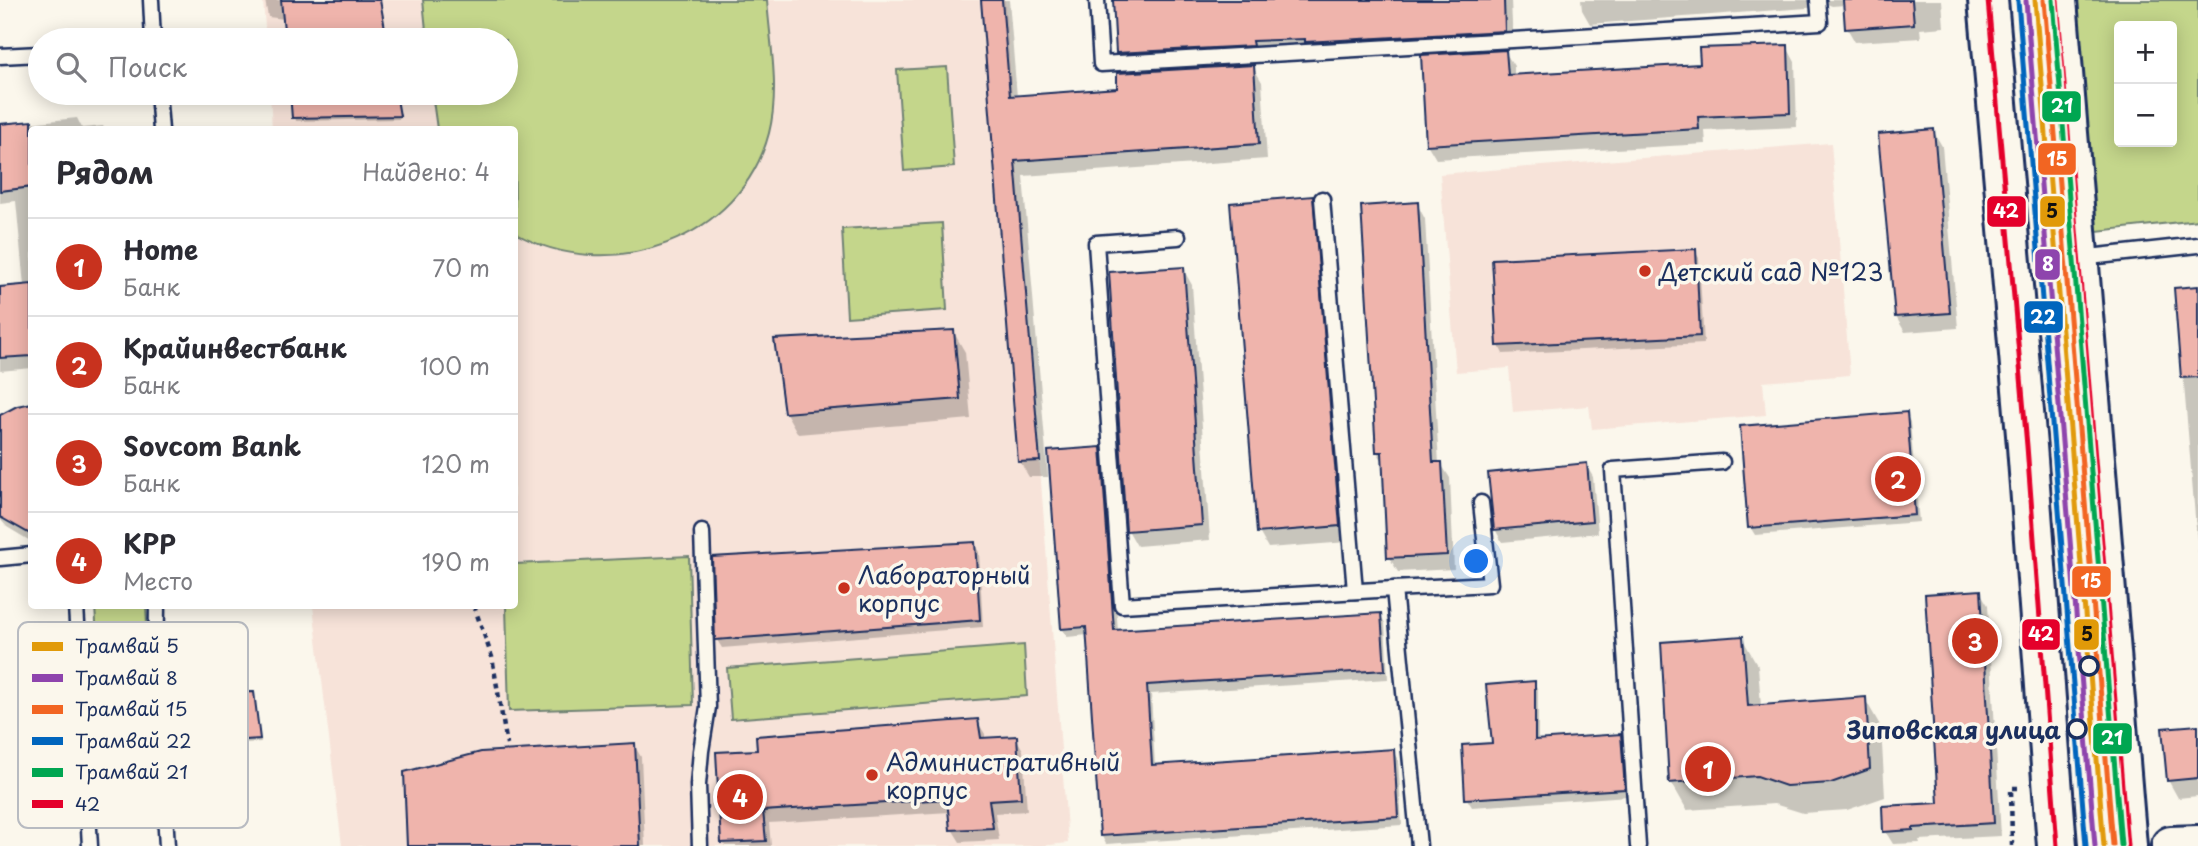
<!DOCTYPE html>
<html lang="ru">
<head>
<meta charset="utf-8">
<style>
  body { margin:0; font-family:"Playpen Sans",sans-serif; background:#f2f2f3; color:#2b2b33 }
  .controls { position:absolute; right:21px; top:21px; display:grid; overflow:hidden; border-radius:7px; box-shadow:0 4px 18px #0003 }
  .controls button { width:63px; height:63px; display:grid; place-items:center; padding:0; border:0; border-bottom:2px solid #e1e1e2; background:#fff; color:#2b2b33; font:35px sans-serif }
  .you { position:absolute; left:1477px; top:562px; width:24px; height:24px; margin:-18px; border:5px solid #fff; border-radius:50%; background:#1a73e8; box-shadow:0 0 0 10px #1a73e833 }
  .badge { display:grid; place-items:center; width:46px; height:46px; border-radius:50%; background:#c8321e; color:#fff; font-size:23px; font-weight:700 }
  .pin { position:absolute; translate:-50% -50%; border:4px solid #fff; box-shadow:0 2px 7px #0006 }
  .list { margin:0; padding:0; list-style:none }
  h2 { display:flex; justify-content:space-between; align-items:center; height:91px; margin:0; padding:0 28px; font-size:30px }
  h2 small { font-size:23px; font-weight:400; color:#7c7c81 }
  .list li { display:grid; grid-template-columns:46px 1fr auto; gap:21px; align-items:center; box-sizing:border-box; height:98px; padding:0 28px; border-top:2px solid #e1e1e2 }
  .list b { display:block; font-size:26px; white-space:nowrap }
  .list p { margin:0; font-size:23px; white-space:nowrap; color:#7c7c81 }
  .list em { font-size:23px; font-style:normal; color:#7c7c81 }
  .icon { flex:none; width:38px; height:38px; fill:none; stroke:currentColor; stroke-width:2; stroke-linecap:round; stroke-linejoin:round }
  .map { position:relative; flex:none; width:2198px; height:846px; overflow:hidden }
  .search { position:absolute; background:#fff; box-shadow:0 4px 18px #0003; left:28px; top:28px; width:490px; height:77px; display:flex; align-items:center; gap:18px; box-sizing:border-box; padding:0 24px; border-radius:38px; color:#7c7c81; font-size:26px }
  .panel { position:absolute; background:#fff; box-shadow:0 4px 18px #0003; left:28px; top:126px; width:490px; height:483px; border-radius:7px }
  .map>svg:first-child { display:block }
</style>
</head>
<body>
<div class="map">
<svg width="2198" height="846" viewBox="0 0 2198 846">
  <rect width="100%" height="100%" fill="#fbf7ec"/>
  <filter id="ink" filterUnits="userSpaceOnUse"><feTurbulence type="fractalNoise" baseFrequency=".0143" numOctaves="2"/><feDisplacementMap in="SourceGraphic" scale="14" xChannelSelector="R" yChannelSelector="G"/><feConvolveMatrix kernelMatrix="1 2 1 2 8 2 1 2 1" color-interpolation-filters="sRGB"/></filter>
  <g filter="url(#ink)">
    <g fill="#f7e3d9">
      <path d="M263,0H1005L1068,843L1041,846H342L313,606H514V130L272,129L270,93H506V40H266Z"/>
      <path d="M1831,143L1850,375L1763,382L1766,415L1592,429L1589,406L1513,412L1509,368L1456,372L1440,174Z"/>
    </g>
    <g fill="#c4d68b" stroke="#708274" stroke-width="2" fill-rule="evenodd">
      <path d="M423,0H767C770,43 780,90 769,133C741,241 608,286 515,233L514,130L437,129L432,93H506V40H427Z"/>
      <path d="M2068,0H2198V220L2088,232ZM2119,26H2172V142H2119Z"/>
      <path d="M947,67L954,167L904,171L897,70Z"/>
      <path d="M942,223L947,310L847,317L842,229Z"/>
      <path d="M689,556L693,705L509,711L506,606H514L515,564Z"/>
      <path d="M95,606H146L148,647L141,663L108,664L98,655Z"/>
      <path d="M1024,645L1027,696L731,719L727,668Z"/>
    </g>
    <g fill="#0003">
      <path d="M265,0H380L387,40H287L285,19L268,17Z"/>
      <path d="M982,0H1009L1017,97L1119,90L1253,67L1262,82L1267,159L1023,176L1048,477H1029L1020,462Z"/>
      <path d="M1115,0H1511L1513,46L1126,69L1117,53Z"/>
      <path d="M1581,0H1942L1944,27L1920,29L1921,38L1855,42L1847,28L1845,5L1832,6L1827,4L1820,7L1590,24L1582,10Z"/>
      <path d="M1787,47L1795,62L1797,127L1705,131L1706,144L1436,159L1427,144L1505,52L1514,66V76L1701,66Z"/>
      <path d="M291,93H396L400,119L296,121Z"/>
      <path d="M77,118L82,128L103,126L105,130H32V368L0,371V289L24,286L16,201L0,203V126Z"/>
      <path d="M1933,131L1942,146L1958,328L1905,332L1896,317Z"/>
      <path d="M1312,198L1321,214L1348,542L1268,548L1259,532Z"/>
      <path d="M1417,204L1425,219L1439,464H1441L1450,478L1454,569L1398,572L1389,557L1384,463L1377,452Z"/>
      <path d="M1695,251L1699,258L1704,344L1503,354L1499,346Z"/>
      <path d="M1183,269L1192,285L1210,540L1137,546L1128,530Z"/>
      <path d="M2198,287V553L2176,289Z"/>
      <path d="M953,331L965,352L971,419L798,434L786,413Z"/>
      <path d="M32,405V542L7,527L0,519V418Z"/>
      <path d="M1906,414L1910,422L1919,522L1755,535L1750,527Z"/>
      <path d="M1100,449L1105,457L1118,631L1380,615L1385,623L1388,679L1151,694L1155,766L1393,751L1398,760L1402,825L1106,844L1101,835L1088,635L1067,637L1062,628Z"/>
      <path d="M1586,465L1593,477L1598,533L1502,542L1495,529Z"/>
      <path d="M974,544L979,552L983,627L722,648L717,640L714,558Z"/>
      <path d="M1980,592L1988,605L2001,836L1919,840L1920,843L1893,844L1885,831L1939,805Z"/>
      <path d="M1742,638L1758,666L1761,706L1865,699L1881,727L1885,797L1847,810L1803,813L1774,804L1687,810L1671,782Z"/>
      <path d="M1534,682L1538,690V741L1620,736L1625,744L1628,796L1472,807L1467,799L1494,744Z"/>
      <path d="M253,694L261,742L174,748L172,744Z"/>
      <path d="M977,721L985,734V739L1016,738L1023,750L1027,811L995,813L999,840L960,842L952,829L950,812L769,823L771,846H725L723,843L759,752Z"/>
      <path d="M2198,727V796L2178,798L2168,780Z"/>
      <path d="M634,745L641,757L645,846H408Z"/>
    </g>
    <g fill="#efb4ac" stroke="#1b2f5e" stroke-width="2">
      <path d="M281,0H380L387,40H285Z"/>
      <path d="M981,0H1002L1010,96L1117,88V73L1254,65L1259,144L1015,161L1040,461L1018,462Z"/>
      <path d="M1113,0H1504L1505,31L1305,42V39L1252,41L1253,46L1116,53Z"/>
      <path d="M1843,0H1912L1914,24L1845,29Z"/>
      <path d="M1788,45L1790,113L1698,117L1699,129L1426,145L1421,55L1506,50L1508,75L1700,64L1699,48Z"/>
      <path d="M290,93H396L400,116L292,118Z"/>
      <path d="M32,121V187L0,191V124Z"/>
      <path d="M1934,129L1950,313L1895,317L1878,134Z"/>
      <path d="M1313,196L1340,526L1257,533L1230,203Z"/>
      <path d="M1418,202L1433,462H1442L1447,555L1387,558L1382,452H1376L1361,206Z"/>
      <path d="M1696,249L1700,336L1497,346L1492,259Z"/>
      <path d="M1184,267L1202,525L1126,531L1109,272Z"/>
      <path d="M32,284V356L0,358V287Z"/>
      <path d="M2198,286V377L2181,378L2174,288Z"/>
      <path d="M954,330L960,399L784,413L774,339Z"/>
      <path d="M32,403V535L0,517V415L17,406Z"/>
      <path d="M1907,412L1915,515L1748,528L1740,426Z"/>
      <path d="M1101,447L1114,630L1381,613L1385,670L1147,685L1152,765L1394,749L1398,817L1100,836L1086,627L1061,629L1048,451Z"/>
      <path d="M1587,463L1592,521L1494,530L1488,473Z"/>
      <path d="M975,542L980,620L715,640L712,557Z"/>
      <path d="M1981,590L1994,823L1913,828V830L1883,832L1882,806L1938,803L1925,594Z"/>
      <path d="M1743,636L1748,706L1866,697L1870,769L1831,783L1786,786L1757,776L1669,783L1661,642Z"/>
      <path d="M1535,681V740L1621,734L1625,789L1465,799L1462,745L1492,743L1486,685Z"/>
      <path d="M254,692L260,739L170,745L167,693Z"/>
      <path d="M978,719L981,738L1017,736L1021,798L989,800L993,828L950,830L947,799L763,811L766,841L721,843L716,752L757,750L756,736Z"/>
      <path d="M2198,725V778L2167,781L2162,728Z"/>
      <path d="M635,743L640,846H407L404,772L481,752Z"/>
    </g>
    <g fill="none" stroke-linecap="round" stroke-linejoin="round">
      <g stroke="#1b2f5e" stroke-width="19">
        <g id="lane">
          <path d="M151,0L153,40"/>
          <path d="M1097,0L1101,64L1820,22L1818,0"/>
          <path d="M0,56L40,54"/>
          <path d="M158,93L161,130"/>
          <path d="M1322,199L1355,591"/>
          <path d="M1178,237L1096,243L1122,605L1394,589L1419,846"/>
          <path d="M2080,258L2198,245"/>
          <path d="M0,558L32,555"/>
          <path d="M1394,589L1490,584L1481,503"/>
          <path d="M76,606L90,846"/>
          <path d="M157,606L156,668L167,846"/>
          <path d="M80,675L156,668"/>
          <path d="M700,846L698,785L701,751L708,707L702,532"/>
          <path d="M1638,846L1613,470L1722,462"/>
        </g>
      </g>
      <g stroke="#1b2f5e" stroke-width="44">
        <g id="secondary">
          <path d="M1988,0L2027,446L2057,846"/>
          <path d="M2057,0L2127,846"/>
          <path d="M2171,846L2198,845"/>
        </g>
      </g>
      <g stroke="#1b2f5e" stroke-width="4.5" stroke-dasharray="5 5" stroke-linecap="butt">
        <path d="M474,606L492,657L507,745"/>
        <path d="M2012,846L2011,788H2020"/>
      </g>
      <use href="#lane" stroke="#fbf7ec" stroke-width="14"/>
      <use href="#secondary" stroke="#fbf7ec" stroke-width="38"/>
      <g stroke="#fbf7ec" stroke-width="10">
        <g id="bus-1">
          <path d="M1988,0L2027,446L2057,846"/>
          <path d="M2057,0L2127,846"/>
        </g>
      </g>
      <use href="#bus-1" stroke="#e4002b" stroke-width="5"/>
      <g stroke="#fbf7ec" stroke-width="10">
        <path id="tram-1" d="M2035,0L2104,846"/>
      </g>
      <g stroke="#fbf7ec" stroke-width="10">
        <path id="tram-2" d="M2026,1L2095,846"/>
      </g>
      <g stroke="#fbf7ec" stroke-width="10">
        <path id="tram-3" d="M2044,0L2113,845"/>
      </g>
      <g stroke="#fbf7ec" stroke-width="10">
        <path id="tram-4" d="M2018,1L2086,846"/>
      </g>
      <g stroke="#fbf7ec" stroke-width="10">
        <path id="tram-5" d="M2053,0L2121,845"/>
      </g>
      <use href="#tram-1" stroke="#e19a09" stroke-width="5"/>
      <use href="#tram-2" stroke="#8e44ad" stroke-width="5"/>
      <use href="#tram-3" stroke="#f26522" stroke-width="5"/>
      <use href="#tram-4" stroke="#0065bd" stroke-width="5"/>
      <use href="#tram-5" stroke="#00a651" stroke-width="5"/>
    </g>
  </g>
  <g fill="#c8321e" stroke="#fbf7ec" stroke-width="2.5">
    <circle cx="1645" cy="271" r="7"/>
    <circle cx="844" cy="588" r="7"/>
    <circle cx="872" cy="775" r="7"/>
  </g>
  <g fill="#fbf7ec" stroke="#1b2f5e" stroke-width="3.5">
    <circle cx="2089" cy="666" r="9"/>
    <circle cx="2077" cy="729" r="9"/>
  </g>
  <g text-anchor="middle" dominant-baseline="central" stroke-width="7" stroke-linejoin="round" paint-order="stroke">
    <g font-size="24" fill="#1b2f5e" stroke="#fbf7ec" text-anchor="start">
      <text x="1659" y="271">Детский сад №123</text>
      <text x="858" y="574">Лабораторный<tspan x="858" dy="28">корпус</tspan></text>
      <text x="886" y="761">Административный<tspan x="886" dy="28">корпус</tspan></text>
    </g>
    <g font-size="24" font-weight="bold" fill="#1b2f5e" stroke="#fbf7ec" text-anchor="end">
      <text x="2061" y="729">Зиповская улица</text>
    </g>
  </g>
  <rect x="18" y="622" width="230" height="206" rx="10" fill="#fbf7ec" stroke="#b8bbc1" stroke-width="2"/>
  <rect x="32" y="642" width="31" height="9" fill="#e19a09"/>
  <rect x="32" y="674" width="31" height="8" fill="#8e44ad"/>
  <rect x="32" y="705" width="31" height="9" fill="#f26522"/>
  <rect x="32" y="737" width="31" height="8" fill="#0065bd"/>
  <rect x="32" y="768" width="31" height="9" fill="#00a651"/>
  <rect x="32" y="800" width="31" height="8" fill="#e4002b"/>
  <g font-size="19" fill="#1b2f5e">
    <text x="75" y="653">Трамвай 5</text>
    <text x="75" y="685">Трамвай 8</text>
    <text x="75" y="716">Трамвай 15</text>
    <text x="75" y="748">Трамвай 22</text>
    <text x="75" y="779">Трамвай 21</text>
    <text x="75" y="811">42</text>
  </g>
  <g stroke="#fbf7ec" stroke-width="2.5">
    <rect x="2041" y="90" width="41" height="33" rx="7" fill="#00a651"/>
    <rect x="2037" y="142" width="40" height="34" rx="7" fill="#f26522"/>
    <rect x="1986" y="195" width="41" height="33" rx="7" fill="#e4002b"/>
    <rect x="2039" y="195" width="27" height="33" rx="7" fill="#e19a09"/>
    <rect x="2034" y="248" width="27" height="33" rx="7" fill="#8e44ad"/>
    <rect x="2023" y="300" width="41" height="34" rx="7" fill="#0065bd"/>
    <rect x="2071" y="565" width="41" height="33" rx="7" fill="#f26522"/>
    <rect x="2021" y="618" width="40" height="33" rx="7" fill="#e4002b"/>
    <rect x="2073" y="618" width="27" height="33" rx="7" fill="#e19a09"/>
    <rect x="2092" y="722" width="41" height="33" rx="7" fill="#00a651"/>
  </g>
  <g font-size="19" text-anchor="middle" font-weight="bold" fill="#fff">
    <text x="2062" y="113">21</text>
    <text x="2057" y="166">15</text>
    <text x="2006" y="218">42</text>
    <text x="2048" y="271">8</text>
    <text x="2043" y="324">22</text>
    <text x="2091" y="588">15</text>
    <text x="2041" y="641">42</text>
    <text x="2112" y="745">21</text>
  </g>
  <g font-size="19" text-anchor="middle" font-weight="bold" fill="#111">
    <text x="2052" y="218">5</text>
    <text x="2087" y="641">5</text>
  </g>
</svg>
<div class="controls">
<button>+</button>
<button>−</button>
</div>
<div class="you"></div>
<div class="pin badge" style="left:1708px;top:769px">1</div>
<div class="pin badge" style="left:1898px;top:479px">2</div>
<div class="pin badge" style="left:1975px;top:641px">3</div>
<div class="pin badge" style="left:740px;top:797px">4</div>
<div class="search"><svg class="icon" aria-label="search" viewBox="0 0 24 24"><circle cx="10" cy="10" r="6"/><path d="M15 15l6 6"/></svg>Поиск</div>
<section class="panel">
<h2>Рядом<small>Найдено: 4</small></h2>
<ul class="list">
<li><span class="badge">1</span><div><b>Home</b><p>Банк</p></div><em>70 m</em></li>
<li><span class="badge">2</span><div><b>Крайинвестбанк</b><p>Банк</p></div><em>100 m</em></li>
<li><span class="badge">3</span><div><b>Sovcom Bank</b><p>Банк</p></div><em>120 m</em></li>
<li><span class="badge">4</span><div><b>KPP</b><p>Место</p></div><em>190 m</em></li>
</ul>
</section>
</div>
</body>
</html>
